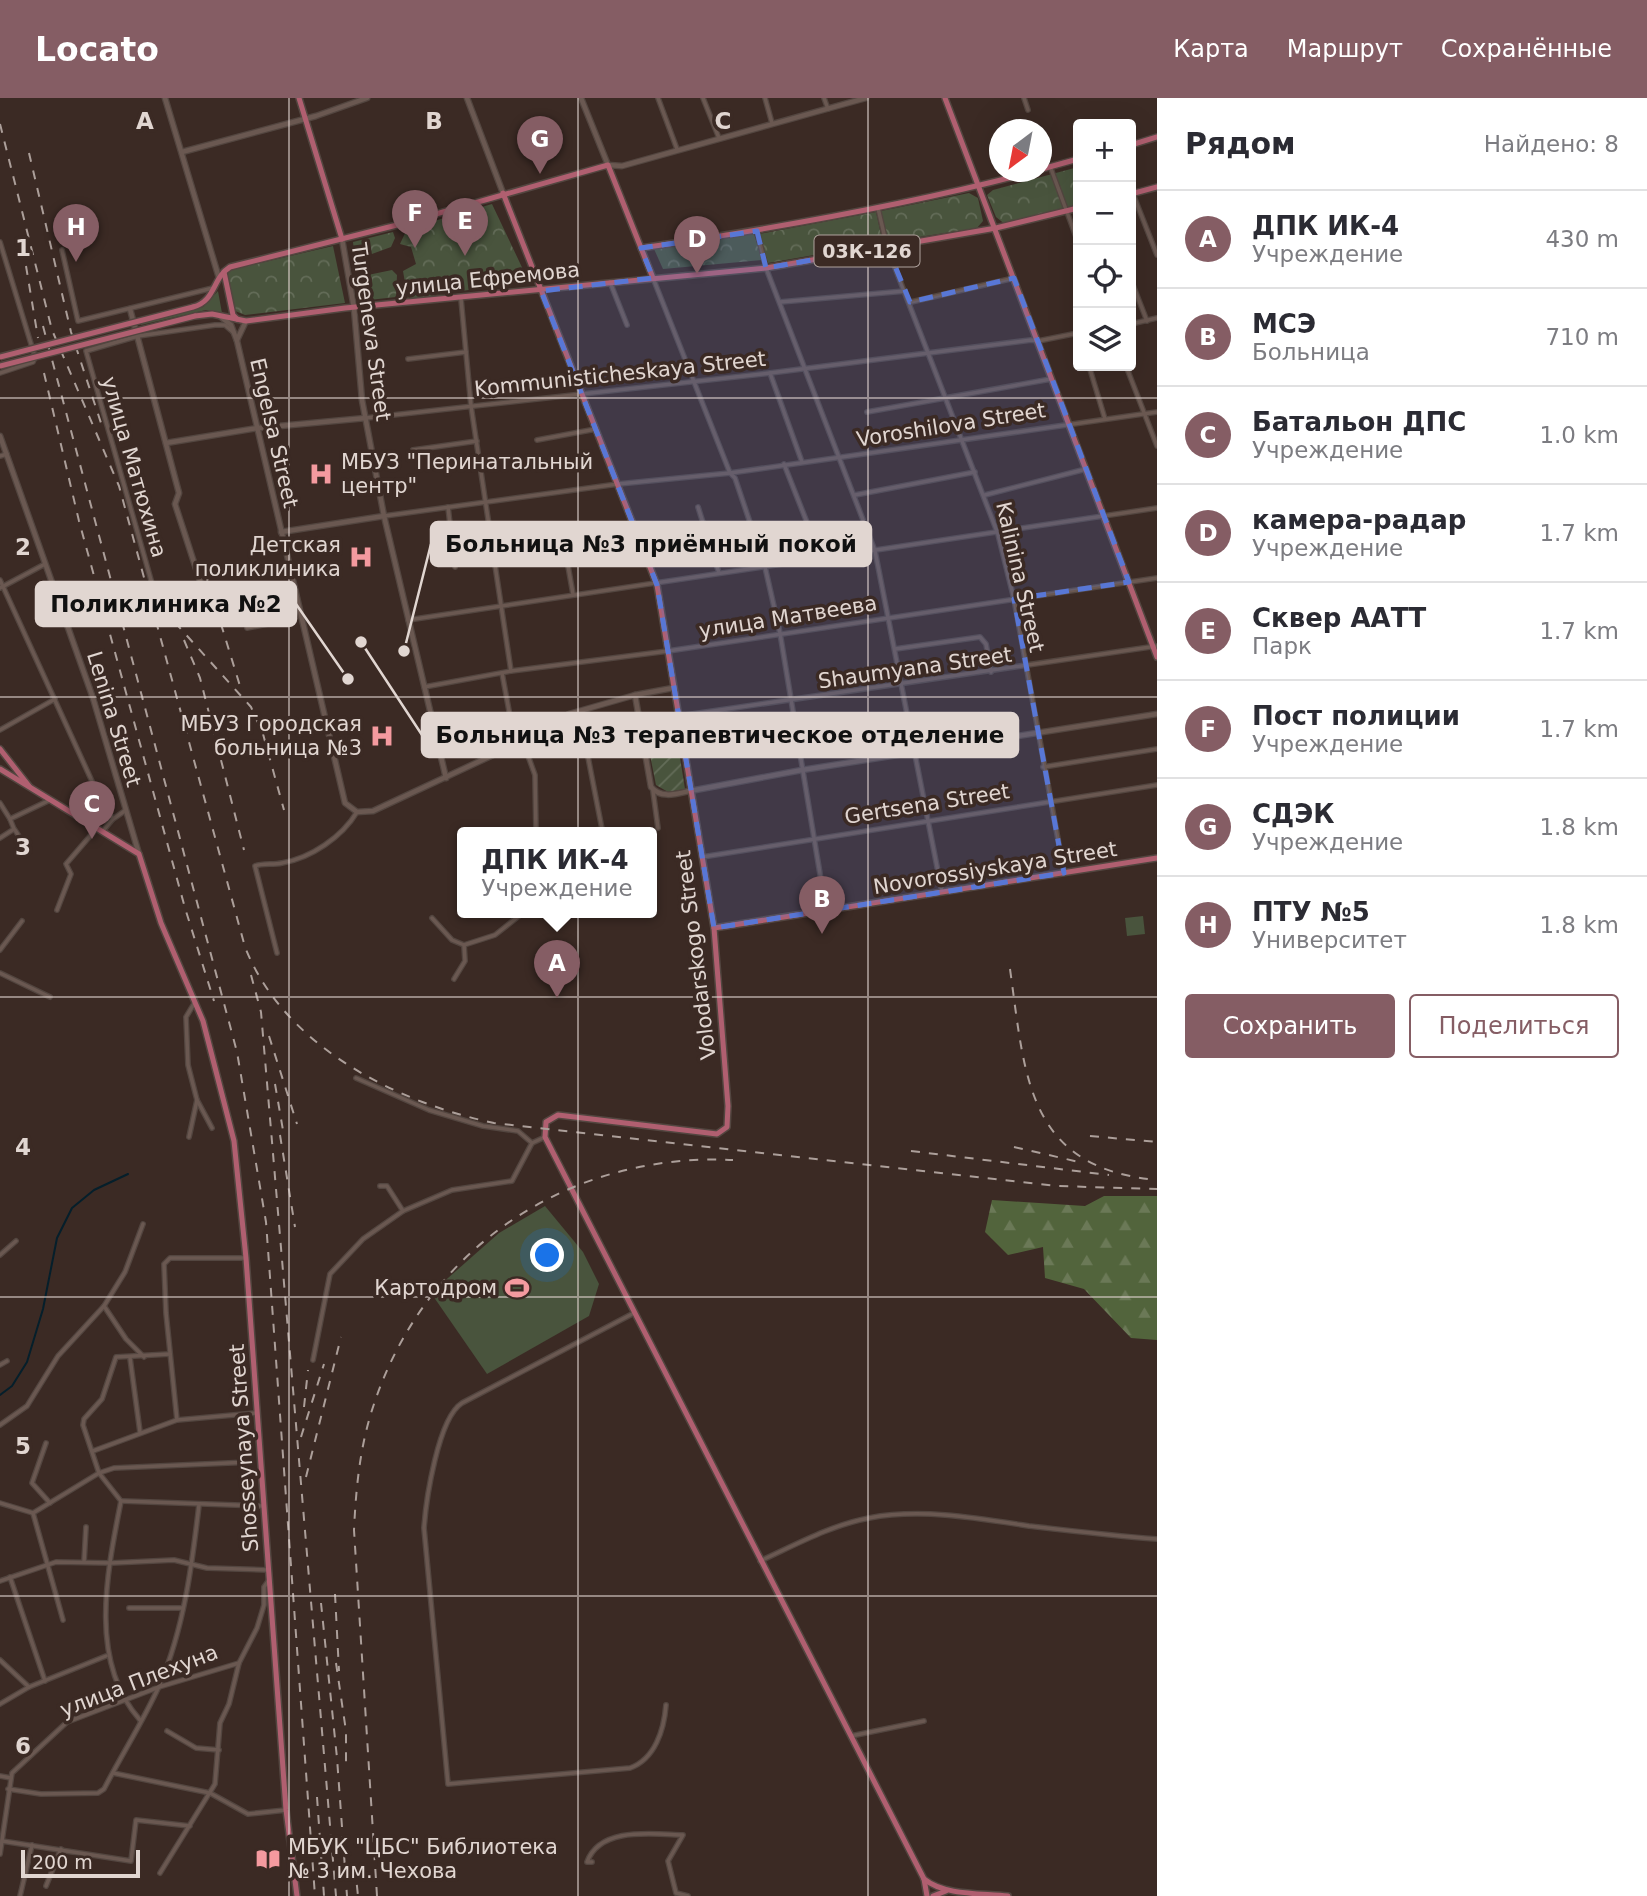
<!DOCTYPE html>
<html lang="ru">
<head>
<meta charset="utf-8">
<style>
  body { margin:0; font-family:"DejaVu Sans",sans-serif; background:#f7f7f7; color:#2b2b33 }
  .controls { position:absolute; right:21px; top:21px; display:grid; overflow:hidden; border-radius:7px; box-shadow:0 7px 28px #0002 }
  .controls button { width:63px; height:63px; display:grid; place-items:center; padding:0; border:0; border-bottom:2px solid #e1e1e2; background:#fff; color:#2b2b33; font:35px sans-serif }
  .compass { position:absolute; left:989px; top:21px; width:63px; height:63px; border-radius:50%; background:#fff; box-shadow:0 7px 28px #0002; rotate:212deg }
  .scale { position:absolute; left:21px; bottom:18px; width:119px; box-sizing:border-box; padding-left:7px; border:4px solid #e1d6d1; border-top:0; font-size:19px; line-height:24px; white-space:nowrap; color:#e1d6d1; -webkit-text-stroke:5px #3b2a24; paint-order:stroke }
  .you { position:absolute; left:548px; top:1158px; width:24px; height:24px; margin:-18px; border:5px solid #fff; border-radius:50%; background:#1a73e8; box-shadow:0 0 0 10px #1a73e833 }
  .badge { display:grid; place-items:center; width:46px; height:46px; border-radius:50%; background:#855d64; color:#fff; font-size:23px; font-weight:700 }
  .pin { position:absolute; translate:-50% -58px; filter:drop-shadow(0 2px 4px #0008) }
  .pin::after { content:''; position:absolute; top:37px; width:24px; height:21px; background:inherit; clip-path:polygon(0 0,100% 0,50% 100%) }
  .popup { position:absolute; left:457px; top:729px; width:200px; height:91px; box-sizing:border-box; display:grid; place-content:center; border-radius:7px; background:#fff; filter:drop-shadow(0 2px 5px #0005); font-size:23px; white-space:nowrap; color:#7c7c81 }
  .popup b { font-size:26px; color:#2b2b33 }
  .popup::after { content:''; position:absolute; left:50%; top:100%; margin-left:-14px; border:14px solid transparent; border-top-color:#fff }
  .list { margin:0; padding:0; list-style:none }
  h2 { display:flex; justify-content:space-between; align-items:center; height:91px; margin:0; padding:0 28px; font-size:30px }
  h2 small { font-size:23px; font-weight:400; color:#7c7c81 }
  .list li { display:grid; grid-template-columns:46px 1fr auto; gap:21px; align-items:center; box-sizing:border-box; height:98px; padding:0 28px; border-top:2px solid #e1e1e2 }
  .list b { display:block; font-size:26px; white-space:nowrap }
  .list p { margin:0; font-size:23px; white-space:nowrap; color:#7c7c81 }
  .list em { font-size:23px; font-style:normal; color:#7c7c81 }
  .actions { display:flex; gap:14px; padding:21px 28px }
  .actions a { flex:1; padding:16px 0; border:2px solid #855d64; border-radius:7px; text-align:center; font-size:24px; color:#855d64 }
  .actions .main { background:#855d64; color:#fff }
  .icon { flex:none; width:38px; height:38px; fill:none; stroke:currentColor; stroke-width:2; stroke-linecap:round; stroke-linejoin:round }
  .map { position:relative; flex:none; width:1157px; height:1798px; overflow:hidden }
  header { display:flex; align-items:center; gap:42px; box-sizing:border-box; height:98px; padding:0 35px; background:#855d64; color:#fff }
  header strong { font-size:33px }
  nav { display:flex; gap:38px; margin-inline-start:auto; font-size:24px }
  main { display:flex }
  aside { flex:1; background:#fff }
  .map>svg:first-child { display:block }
</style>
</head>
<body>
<header>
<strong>Locato</strong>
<nav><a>Карта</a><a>Маршрут</a><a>Сохранённые</a></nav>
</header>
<main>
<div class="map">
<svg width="1157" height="1798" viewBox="0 0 1157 1798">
  <defs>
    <pattern id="forest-firs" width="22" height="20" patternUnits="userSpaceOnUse" patternTransform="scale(1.75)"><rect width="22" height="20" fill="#52643c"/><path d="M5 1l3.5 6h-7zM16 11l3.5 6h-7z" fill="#6b7957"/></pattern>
    <pattern id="park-crowns" width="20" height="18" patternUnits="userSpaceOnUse" patternTransform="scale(1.75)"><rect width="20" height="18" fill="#49543d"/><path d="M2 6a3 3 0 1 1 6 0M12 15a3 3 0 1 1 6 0" fill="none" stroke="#636c58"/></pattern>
    <pattern id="garden-furrows" width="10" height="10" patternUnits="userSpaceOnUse" patternTransform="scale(1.75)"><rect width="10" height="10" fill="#49543d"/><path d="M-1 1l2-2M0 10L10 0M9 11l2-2" fill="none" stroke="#636c58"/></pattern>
  </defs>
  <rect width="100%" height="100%" fill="#3b2a24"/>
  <g fill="#49543d">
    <path d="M218,193L222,215L206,212L141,227L140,224L203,209Z"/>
    <path d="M675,631L677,645L653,649L651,636Z"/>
    <path d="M1143,818L1145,836L1127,838L1125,820Z"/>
    <path d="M545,1108L583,1154L599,1186L589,1218L487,1276L431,1195L499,1135Z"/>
  </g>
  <path fill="url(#forest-firs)" d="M1104,1098H1157V1242L1131,1240L1084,1191L1045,1180L1043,1149L1008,1157L985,1134L992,1102L1085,1108Z"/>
  <g fill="url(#park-crowns)">
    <path d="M1078,69V107L1006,127L996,119L987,97L993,92Z"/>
    <path d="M969,95L978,100L983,123L977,130L887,144L881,113Z"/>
    <path d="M492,106L528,182L408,202L403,173L416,166L411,149L400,146L407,131Z"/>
    <path d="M876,114L883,145L768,165L759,136Z"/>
    <path d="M393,134L395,140L391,149L361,160L363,178L392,172L397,177L396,199L360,203L353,144Z"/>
    <path d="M754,136L762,162L663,171L654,151Z"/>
    <path d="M333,148L345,205L245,217L233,212L227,174L230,172Z"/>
  </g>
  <path fill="url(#garden-furrows)" d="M678,647L685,691L668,694L656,687L649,652Z"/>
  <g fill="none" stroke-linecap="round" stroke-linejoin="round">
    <path stroke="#051f2b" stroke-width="2" d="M0,1297L12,1288L27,1264L43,1211L57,1140L72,1110L94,1092L128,1076"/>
    <g stroke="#534640" stroke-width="6">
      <g id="minor">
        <path d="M658,0L677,51"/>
        <path d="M703,0L719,40"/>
        <path d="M765,0L772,25"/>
        <path d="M824,0L828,11"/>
        <path d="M1024,0L1028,12"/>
        <path d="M1050,68L1078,144"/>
        <path d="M1133,96L1157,157"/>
        <path d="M878,110L887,149L998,436L1014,501L1064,774"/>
        <path d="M757,133L766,170L875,453L942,794"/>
        <path d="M0,144L35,259L33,264L0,275"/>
        <path d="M62,152L78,223L213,190"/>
        <path d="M653,180L730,375L735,380L765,469L780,535L826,812"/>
        <path d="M1131,182L1147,223"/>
        <path d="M610,184L627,227"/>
        <path d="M461,201L471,308L511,573"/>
        <path d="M780,204L905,193"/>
        <path d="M911,204L1014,180"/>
        <path d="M1131,226L1157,220"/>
        <path d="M408,261L466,254"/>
        <path d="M1089,268L1105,321"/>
        <path d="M1126,268L1157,348"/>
        <path d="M770,275L802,364"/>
        <path d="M867,314L1051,281"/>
        <path d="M366,320L770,275L1031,242L1038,243L1078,235"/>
        <path d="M537,342L596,331"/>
        <path d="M413,352L477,343"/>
        <path d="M0,358L7,356"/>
        <path d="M784,366L808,427L812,463"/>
        <path d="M855,397L975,374"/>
        <path d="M985,397L1086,371"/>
        <path d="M448,409L455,469"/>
        <path d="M698,409L719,475"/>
        <path d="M384,418L618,386L730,375L1157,314"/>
        <path d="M0,482L101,703L113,721L126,712"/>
        <path d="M153,489L86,253L138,238L215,227H225L233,234"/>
        <path d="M0,490L45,466"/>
        <path d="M573,496L563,440L593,435"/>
        <path d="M408,522L1157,410"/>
        <path d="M247,530L283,523L289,515L287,504L296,502"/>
        <path d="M895,551L980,539L986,546L991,574"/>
        <path d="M502,575L515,645"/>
        <path d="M424,589L511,573L668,553L1157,480"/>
        <path d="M569,616L588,659L602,731L585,734"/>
        <path d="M679,618L1157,548"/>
        <path d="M0,632L55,601"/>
        <path d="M523,644L535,677L536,734"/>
        <path d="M1043,669L1157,651"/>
        <path d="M653,693L658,730"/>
        <path d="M0,705L10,721"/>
        <path d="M15,732L27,751"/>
        <path d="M102,734L112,722"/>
        <path d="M0,740L14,731L10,721L50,702"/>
        <path d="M702,759L1157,687"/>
        <path d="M57,812L71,776L66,766L97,730"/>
        <path d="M432,820L452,842L464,847L495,837L524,814"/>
        <path d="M0,852L22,823"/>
        <path d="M277,855L255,768C263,765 273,767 282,765C311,760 342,739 357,714"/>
        <path d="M0,875L50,899"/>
        <path d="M454,881L465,863L464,847"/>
        <path d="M195,904L186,919L188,967L197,1002L212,1030"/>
        <path d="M356,980L429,1012L483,1028L518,1033L532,1045"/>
        <path d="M189,1039L197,1002"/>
        <path d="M532,1045L545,1039"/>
        <path d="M380,1088H387L403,1113L452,1092L512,1083L532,1045"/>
        <path d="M0,1157L16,1143"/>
        <path d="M104,1208L126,1241L144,1259"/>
        <path d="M634,1215L462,1305C438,1320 426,1402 424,1430L448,1686L630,1670C655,1661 664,1632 666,1607"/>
        <path d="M130,1260L140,1334"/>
        <path d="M313,1262L330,1176L363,1141L403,1113"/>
        <path d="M0,1267L7,1263"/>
        <path d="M177,1322L166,1215L164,1166L170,1160H246"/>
        <path d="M0,1327L27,1308L58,1258L104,1208L125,1174L143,1126"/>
        <path d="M46,1345L32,1385L50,1405"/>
        <path d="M93,1353L177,1322L257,1315"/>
        <path d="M122,1403L263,1408"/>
        <path d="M0,1405L33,1415L99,1375L114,1370L251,1364"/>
        <path d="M33,1415L63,1522"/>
        <path d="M760,1463C795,1447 831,1427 869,1420C921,1410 978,1420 1029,1428C1072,1433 1114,1438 1157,1441"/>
        <path d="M84,1464L86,1429"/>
        <path d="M10,1479L45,1583"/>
        <path d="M0,1483L56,1464L111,1465L174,1462L207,1470L268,1472"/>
        <path d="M129,1510H183"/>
        <path d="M0,1562L29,1589"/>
        <path d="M0,1606L29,1589L106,1558"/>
        <path d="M140,1622C88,1564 107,1474 121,1403L99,1375L83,1327L84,1321L102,1301L116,1259L170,1256"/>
        <path d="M167,1633L196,1650L219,1652"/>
        <path d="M851,1638L924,1623"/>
        <path d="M113,1675L210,1695L248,1716L286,1712"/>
        <path d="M0,1678L11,1680"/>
        <path d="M8,1691L41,1696L98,1695L104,1691C122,1656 144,1622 160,1586C184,1530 192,1467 199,1407"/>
        <path d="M2,1743L131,1763L136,1722L190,1728"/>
        <path d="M0,1756L12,1675L67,1624L159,1589L239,1565"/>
        <path d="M592,1764H587C600,1728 653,1736 683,1737L668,1763L676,1795L688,1798"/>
        <path d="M160,1775L215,1686L220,1625L229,1606L239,1565L257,1530L264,1507V1489L269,1482"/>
        <path d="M46,1788L61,1751"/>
        <path d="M20,1798L32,1747"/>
      </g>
    </g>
    <g stroke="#534640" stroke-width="7">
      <g id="tertiary">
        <path d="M165,0L219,180"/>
        <path d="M467,0L503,95"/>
        <path d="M581,0L608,67L622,68L866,0"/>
        <path d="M182,54L316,18L367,0"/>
        <path d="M354,210L362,302L384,418L446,680"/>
        <path d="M130,211L179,395L175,406L202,489"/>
        <path d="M0,338L93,600L139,756"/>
        <path d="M166,345L258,330L366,320"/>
        <path d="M281,434L384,418"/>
        <path d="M635,597L673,590"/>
        <path d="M690,693L802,672L1157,616"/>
      </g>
    </g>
    <g stroke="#534640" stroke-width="7">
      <g id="secondary">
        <path d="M342,141L354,210"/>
        <path d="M221,219L231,227L237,243L345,705L357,714L373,713L523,643L569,616L635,597L651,689C661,701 676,696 689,693"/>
        <path d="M237,242L246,223"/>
      </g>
    </g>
    <g stroke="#534640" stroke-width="8">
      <g id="primary">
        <path d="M299,0L342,141"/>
        <path d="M945,0L1157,559"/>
        <path d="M1131,47L1157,39"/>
        <path d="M1042,71L1078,61"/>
        <path d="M503,95L657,487L714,830L728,1008L727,1029L717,1036L558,1017L546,1024L545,1039L924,1781L927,1798"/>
        <path d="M1131,96L1157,89"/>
        <path d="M641,150C772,131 904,108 1032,74"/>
        <path d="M224,174L233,217L237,221"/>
        <path d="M193,209C216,203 212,180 230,169L401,126L608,67L653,180"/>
        <path d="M195,218L212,216L246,223L345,210L766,170L996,130L1078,110"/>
        <path d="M0,651L29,688"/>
        <path d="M0,671L139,756L161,825L203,923L234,1043L246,1160L286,1712L297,1798"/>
        <path d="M714,830L1157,760"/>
        <path d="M924,1781C945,1798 982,1795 1008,1798"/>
        <path d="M933,1798L946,1793"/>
      </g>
    </g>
    <use href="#minor" stroke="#6a5851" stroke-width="3.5"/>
    <use href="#tertiary" stroke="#6a5851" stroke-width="4.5"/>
    <use href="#secondary" stroke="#6a5851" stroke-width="4.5"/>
    <use href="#primary" stroke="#b05f70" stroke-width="5"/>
    <g stroke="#ac9f9a" stroke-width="2" stroke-dasharray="9 9" stroke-linecap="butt">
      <path d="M0,26L52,232L119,388L245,849C284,948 395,1004 494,1025L1057,1088L1157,1091"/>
      <path d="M29,55L71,234L101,325"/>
      <path d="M26,168L38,240"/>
      <path d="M43,228L237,954L266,1124L315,1798"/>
      <path d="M44,275L79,423L185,810L214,903"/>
      <path d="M205,474L240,588"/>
      <path d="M154,495L162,510L251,609L263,636L284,712"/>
      <path d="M184,542L200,580L244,752"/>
      <path d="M1010,871C1025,977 1026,1070 1157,1082"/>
      <path d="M251,877L261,914L336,1798"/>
      <path d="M269,938L297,1026"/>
      <path d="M275,986L284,1038"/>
      <path d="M280,1037L295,1129"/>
      <path d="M1090,1038L1157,1044"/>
      <path d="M1014,1049L1079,1064"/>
      <path d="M911,1053L1109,1077"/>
      <path d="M304,1309L308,1272"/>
      <path d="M301,1339L324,1266"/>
      <path d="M306,1379L341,1239"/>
      <path d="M335,1496L339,1573"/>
      <path d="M321,1505L337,1660L347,1798"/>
      <path d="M336,1565L346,1633V1665"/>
      <path d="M317,1699L324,1798"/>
      <path d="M355,1769L358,1798"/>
      <path d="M377,1798L354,1432C356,1389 360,1347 374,1306C426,1150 569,1054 733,1062"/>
    </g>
    <g stroke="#534640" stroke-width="8" stroke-linecap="butt">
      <g id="primary-bridge">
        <path d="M0,259L193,209"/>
        <path d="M0,268L195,218"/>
      </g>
    </g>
    <use href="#primary-bridge" stroke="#b05f70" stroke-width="5"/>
  </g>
  <path fill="#5877d6" fill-opacity="0.2" stroke="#5877d6" stroke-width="5" stroke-dasharray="14 9" stroke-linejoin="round" d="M757,133L766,170L887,149L910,204L1014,180L1129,484L1014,501L1064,775L714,830L657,487L541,193L653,180L641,150Z"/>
  <path fill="none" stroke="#e1d6d1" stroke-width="2" stroke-opacity="0.55" d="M289,0V1798M578,0V1798M868,0V1798M0,300H1157M0,599H1157M0,899H1157M0,1199H1157M0,1498H1157"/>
  <defs>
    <g id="hospital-bare" transform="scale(1.89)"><path d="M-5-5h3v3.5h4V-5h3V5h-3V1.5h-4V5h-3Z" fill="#f49a9f" stroke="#3b2a24" stroke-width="2.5" paint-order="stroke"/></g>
    <g id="stadium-bare" transform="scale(1.89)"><path d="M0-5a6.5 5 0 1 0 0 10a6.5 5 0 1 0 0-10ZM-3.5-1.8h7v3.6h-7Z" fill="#f49a9f" stroke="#3b2a24" stroke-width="2.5" paint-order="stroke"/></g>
    <g id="library-bare" transform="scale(1.89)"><path d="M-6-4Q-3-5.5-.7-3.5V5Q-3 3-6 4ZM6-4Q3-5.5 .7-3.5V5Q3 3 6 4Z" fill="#f49a9f" stroke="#3b2a24" stroke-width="2.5" paint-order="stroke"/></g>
  </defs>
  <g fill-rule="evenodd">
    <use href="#hospital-bare" x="321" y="376"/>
    <use href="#hospital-bare" x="361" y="459"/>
    <use href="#hospital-bare" x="382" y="638"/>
    <use href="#stadium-bare" x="517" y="1190"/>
    <use href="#library-bare" x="268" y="1761"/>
  </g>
  <g text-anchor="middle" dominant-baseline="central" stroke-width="7" stroke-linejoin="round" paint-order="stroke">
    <rect fill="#3b2a24" stroke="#afa29d" stroke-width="2" x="814.5" y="137.5" width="105" height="31" rx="5"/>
    <g font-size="19" font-weight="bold" fill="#e1d6d1">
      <text x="867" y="153">03К-126</text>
    </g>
    <g font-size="21" fill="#e1d6d1" stroke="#3b2a24">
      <text transform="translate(488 181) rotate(-6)">улица Ефремова</text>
      <text transform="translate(371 234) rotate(82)">Turgeneva Street</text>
      <text transform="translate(620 276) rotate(-6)">Kommunisticheskaya Street</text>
      <text transform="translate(951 327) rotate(-9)">Voroshilova Street</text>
      <text transform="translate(274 335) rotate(77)">Engelsa Street</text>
      <text transform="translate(134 369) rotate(74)">улица Матюхина</text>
      <text transform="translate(1020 479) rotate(77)">Kalinina Street</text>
      <text transform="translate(788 519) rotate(-9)">улица Матвеева</text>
      <text transform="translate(915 570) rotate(-8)">Shaumyana Street</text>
      <text transform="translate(114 621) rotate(73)">Lenina Street</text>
      <text transform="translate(927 706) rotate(-9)">Gertsena Street</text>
      <text transform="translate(995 770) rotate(-9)">Novorossiyskaya Street</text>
      <text transform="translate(696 857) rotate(-97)">Volodarskogo Street</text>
      <text transform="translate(244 1350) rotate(-94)">Shosseynaya Street</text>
      <text transform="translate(139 1583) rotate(-21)">улица Плехуна</text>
    </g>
    <g font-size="21" fill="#e1d6d1" stroke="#3b2a24" text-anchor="end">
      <text x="341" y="364" text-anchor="start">МБУЗ "Перинатальный<tspan x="341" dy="24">центр"</tspan></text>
      <text x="341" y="447">Детская<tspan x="341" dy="24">поликлиника</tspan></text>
      <text x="362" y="626">МБУЗ Городская<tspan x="362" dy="24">больница №3</tspan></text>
      <text x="497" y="1190">Картодром</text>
      <text x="288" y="1749" text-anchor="start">МБУК "ЦБС" Библиотека<tspan x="288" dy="24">№ 3 им. Чехова</tspan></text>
    </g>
  </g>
  <g font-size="23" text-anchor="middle" font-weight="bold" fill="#e1d6d1" stroke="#3b2a24" stroke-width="7" stroke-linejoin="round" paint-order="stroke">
    <text x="145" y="31">A</text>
    <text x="434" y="31">B</text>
    <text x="723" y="31">C</text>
    <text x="23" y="158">1</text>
    <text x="23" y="457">2</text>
    <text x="23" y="757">3</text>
    <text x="23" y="1057">4</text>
    <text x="23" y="1356">5</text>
    <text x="23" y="1656">6</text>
  </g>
  <path fill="none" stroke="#e1d6d1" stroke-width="2.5" d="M404 553L431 446M348 581L296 506M361 544L422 637"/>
  <g fill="#e1d6d1" stroke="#3b2a24" stroke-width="2.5">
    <circle cx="404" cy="553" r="7"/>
    <circle cx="348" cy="581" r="7"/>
    <circle cx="361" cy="544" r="7"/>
  </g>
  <g fill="#e1d6d1" stroke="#e1d6d1" stroke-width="2.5">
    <rect x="431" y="424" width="440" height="44" rx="7"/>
    <rect x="36" y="484" width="260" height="44" rx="7"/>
    <rect x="422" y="615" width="596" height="44" rx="7"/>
  </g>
  <g font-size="23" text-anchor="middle" font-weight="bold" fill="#111">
    <text x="651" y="454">Больница №3 приёмный покой</text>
    <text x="166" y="514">Поликлиника №2</text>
    <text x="720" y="645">Больница №3 терапевтическое отделение</text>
  </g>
</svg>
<div class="controls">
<button>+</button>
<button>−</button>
<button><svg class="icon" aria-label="locate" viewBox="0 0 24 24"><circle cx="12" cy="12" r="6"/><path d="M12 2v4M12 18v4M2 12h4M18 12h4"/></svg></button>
<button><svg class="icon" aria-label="layers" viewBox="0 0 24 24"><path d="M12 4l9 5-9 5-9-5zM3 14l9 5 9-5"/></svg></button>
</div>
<svg class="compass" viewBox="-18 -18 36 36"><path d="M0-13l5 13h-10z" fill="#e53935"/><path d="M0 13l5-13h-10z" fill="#7c7c81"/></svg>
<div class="scale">200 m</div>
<div class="you"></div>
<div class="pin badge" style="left:557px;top:900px">A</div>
<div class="popup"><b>ДПК ИК-4</b>Учреждение</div>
<div class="pin badge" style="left:822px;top:836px">B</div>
<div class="pin badge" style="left:92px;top:741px">C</div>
<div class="pin badge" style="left:697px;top:176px">D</div>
<div class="pin badge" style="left:465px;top:158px">E</div>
<div class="pin badge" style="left:415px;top:150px">F</div>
<div class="pin badge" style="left:540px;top:76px">G</div>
<div class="pin badge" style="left:76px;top:164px">H</div>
</div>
<aside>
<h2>Рядом<small>Найдено: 8</small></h2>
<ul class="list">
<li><span class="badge">A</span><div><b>ДПК ИК-4</b><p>Учреждение</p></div><em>430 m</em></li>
<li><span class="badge">B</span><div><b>МСЭ</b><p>Больница</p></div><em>710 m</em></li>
<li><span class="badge">C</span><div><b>Батальон ДПС</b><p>Учреждение</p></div><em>1.0 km</em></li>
<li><span class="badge">D</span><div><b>камера-радар</b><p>Учреждение</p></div><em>1.7 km</em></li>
<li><span class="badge">E</span><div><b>Сквер ААТТ</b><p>Парк</p></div><em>1.7 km</em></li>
<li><span class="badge">F</span><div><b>Пост полиции</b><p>Учреждение</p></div><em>1.7 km</em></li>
<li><span class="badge">G</span><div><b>СДЭК</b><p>Учреждение</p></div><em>1.8 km</em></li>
<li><span class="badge">H</span><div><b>ПТУ №5</b><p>Университет</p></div><em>1.8 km</em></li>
</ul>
<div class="actions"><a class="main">Сохранить</a><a>Поделиться</a></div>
</aside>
</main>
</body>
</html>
